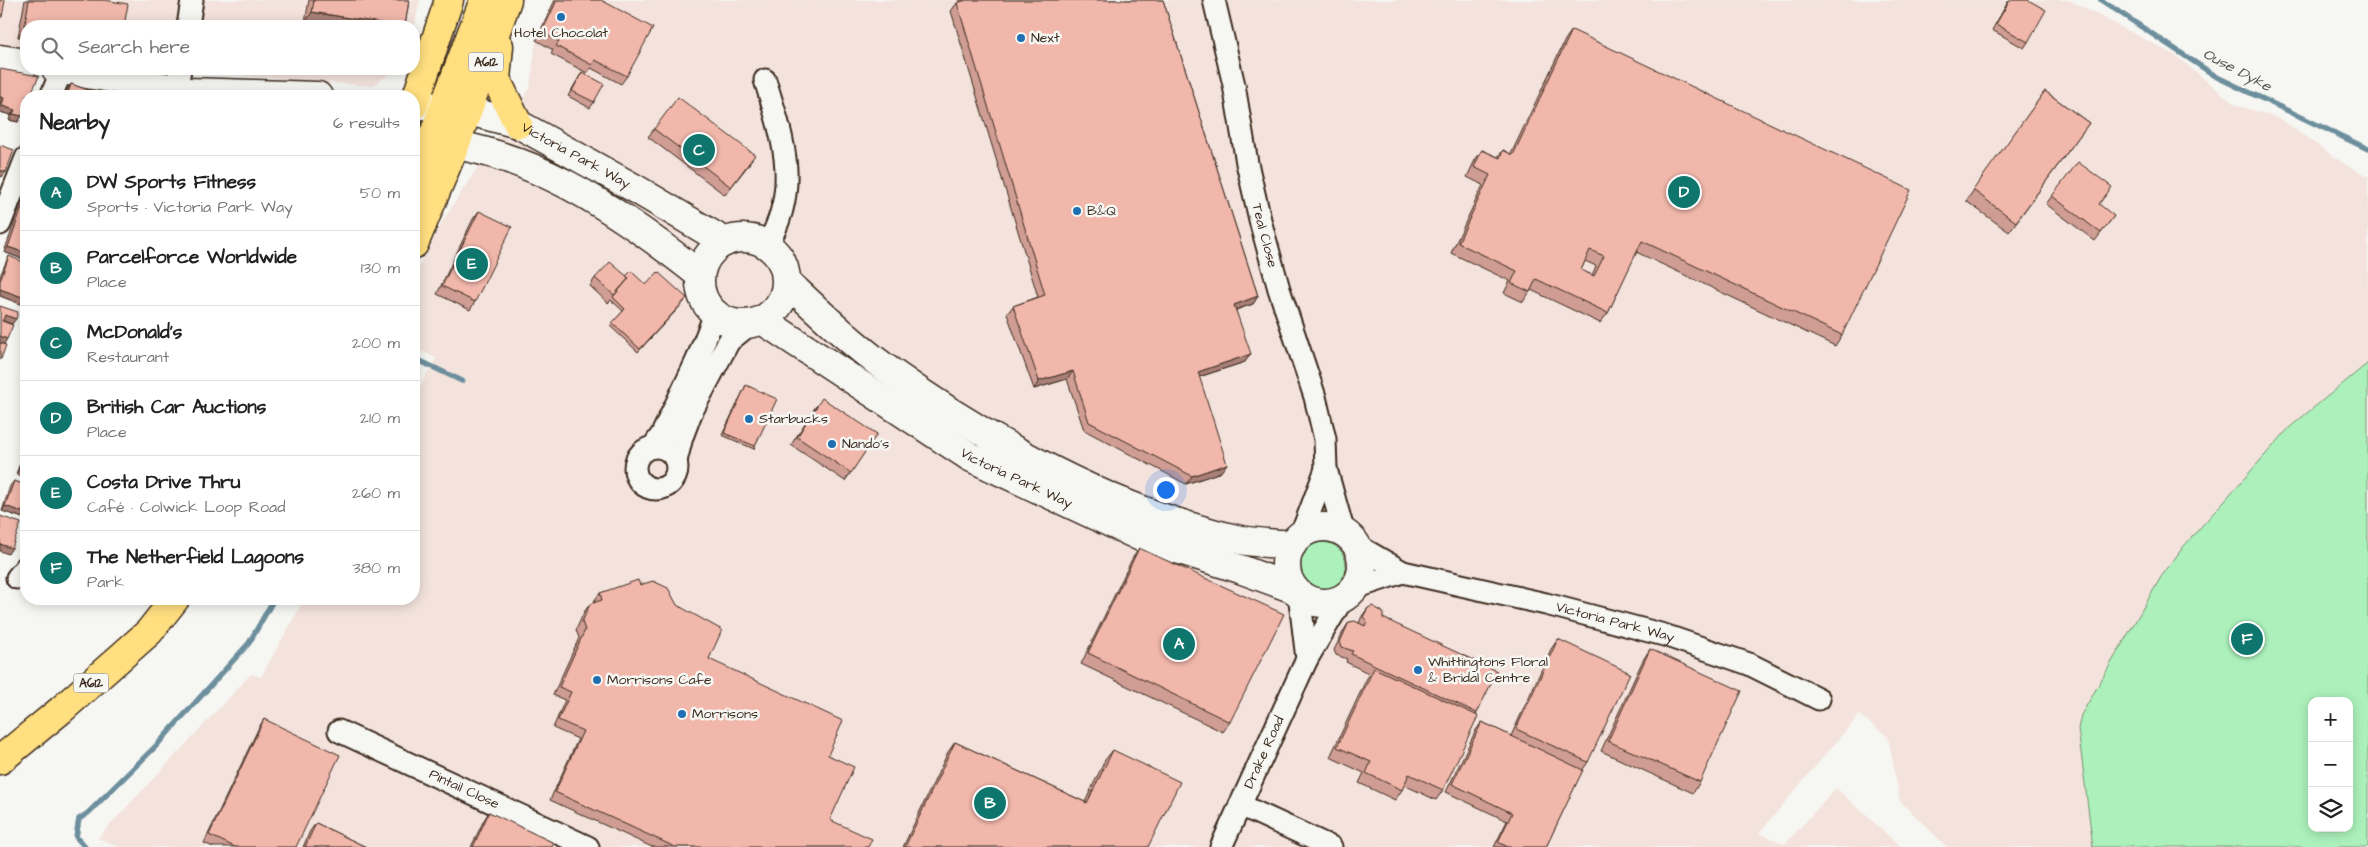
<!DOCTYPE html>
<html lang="en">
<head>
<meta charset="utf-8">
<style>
  body { margin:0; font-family:"Architects Daughter",sans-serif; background:#f2f2f2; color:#222 }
  .controls { position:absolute; right:15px; bottom:15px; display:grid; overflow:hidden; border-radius:10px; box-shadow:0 2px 12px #0003 }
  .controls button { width:45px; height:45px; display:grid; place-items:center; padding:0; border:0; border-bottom:1px solid #e0e0e0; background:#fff; color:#222; font:25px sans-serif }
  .you { position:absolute; left:1165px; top:489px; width:18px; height:18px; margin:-12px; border:4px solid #fff; border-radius:50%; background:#1a73e8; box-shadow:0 0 0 8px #1a73e833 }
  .badge { display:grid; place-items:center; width:32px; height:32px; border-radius:50%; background:#0f766e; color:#fff; font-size:16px; font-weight:700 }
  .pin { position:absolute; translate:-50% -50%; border:2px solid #fff; box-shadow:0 1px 5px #0006 }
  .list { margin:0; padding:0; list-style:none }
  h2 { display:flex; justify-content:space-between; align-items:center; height:65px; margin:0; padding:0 20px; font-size:21px }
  h2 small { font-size:16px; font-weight:400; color:#767676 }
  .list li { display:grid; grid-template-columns:32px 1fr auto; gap:15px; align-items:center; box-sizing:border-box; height:75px; padding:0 20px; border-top:1px solid #e0e0e0 }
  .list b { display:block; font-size:19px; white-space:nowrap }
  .list p { margin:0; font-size:16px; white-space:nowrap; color:#767676 }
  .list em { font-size:16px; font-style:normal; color:#767676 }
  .icon { flex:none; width:28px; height:28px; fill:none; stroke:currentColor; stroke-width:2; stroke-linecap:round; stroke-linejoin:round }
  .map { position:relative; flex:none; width:2368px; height:847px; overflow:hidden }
  .search { position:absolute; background:#fff; box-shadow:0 2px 12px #0003; left:20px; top:20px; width:400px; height:55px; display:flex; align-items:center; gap:12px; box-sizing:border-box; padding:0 18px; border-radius:20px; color:#767676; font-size:19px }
  .panel { position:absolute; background:#fff; box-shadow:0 2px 12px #0003; left:20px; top:90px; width:400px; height:515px; border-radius:20px }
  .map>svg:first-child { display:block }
</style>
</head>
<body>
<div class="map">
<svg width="2368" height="847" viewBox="0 0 2368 847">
  <rect width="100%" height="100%" fill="#f6f6f2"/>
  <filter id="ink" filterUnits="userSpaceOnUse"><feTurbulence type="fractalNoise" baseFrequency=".02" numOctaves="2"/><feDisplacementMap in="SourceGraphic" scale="10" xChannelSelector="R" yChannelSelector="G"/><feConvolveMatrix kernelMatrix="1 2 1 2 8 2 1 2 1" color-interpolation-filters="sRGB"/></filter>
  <g filter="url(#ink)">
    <g fill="#f4e3dd">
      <path d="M0,0H420L414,29V26H26V50L0,46Z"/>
      <path d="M554,0H2069L2175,55L2236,105L2280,119L2346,165L2368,176V363L2290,427L2184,546L2078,730L2093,847H1947L1900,801L1888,737L1859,715L1759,833L1785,844L1836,788L1901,847H119L98,838L251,674L261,677L304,599H414V398L436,358L414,348V277L441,223L530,87L536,40Z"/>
      <path d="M164,69H397L372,86Z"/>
    </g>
    <g fill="#acf1bc" stroke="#748e6d" fill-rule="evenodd">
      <path d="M2368,363V847H2093L2078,729L2081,715L2161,577L2184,546L2290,427ZM2312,701H2349V828H2312Z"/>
      <circle cx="1322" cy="566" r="24"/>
    </g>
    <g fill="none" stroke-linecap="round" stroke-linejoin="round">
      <g stroke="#6d8f9d" stroke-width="5.5">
        <path d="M2101,0L2217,77L2368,149"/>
        <path d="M414,358L462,381"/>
        <path d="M85,847L76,837L79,819L88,813L156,746L249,643L274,599"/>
      </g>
      <g stroke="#3b2a1e" stroke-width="25">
        <g id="street">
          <path id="s1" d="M1214,0L1234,85L1247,163L1261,224L1279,289L1315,397L1325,439L1326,469L1344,533"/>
          <path d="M188,26L192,0"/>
          <path d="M765,80C783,138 801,188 767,245"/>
          <path d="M177,89L180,69"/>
          <path d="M51,96L62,70"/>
          <path d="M0,224L26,158"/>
          <path d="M653,447L662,434L697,360L715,314"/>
          <circle cx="656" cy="468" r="21"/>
          <path d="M676,461L682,437L691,413L729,341L750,324"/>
          <path d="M1301,535L1326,469"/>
          <path id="s2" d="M1358,546L1403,572L1546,604L1664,635L1749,664L1819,699"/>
          <path d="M17,578L26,567"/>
          <path d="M1355,588L1403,572"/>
          <path d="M1299,593L1307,659"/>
          <path id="s3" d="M339,731L588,847"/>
          <path d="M1240,805L1331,847"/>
          <path id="s4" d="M1221,847L1307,659L1343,598"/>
        </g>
      </g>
      <g stroke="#3b2a1e" stroke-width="31">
        <g id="secondary">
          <path d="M0,59L26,63"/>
          <path d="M56,69L177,89L196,96"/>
          <path d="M187,92L318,96"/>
          <path id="s5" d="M414,104L473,112L518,124L636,189L725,242"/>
          <path d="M414,141C522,143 618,210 700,275"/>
          <circle cx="743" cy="281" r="43"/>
          <path d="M787,282C818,311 850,342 884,367C987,441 1111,510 1236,539C1254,543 1274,543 1292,545"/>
          <path id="s6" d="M762,320L970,457L1145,539L1240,569L1294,589"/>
          <circle cx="1324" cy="565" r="38"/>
        </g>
      </g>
      <g stroke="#3b2a1e" stroke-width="31">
        <g id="primary">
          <path d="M499,46L496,79L518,124"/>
          <path d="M414,105L449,0"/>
          <path d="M414,187L484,0"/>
          <path d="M414,244L456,143L507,0"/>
          <path d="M0,760L61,710L149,632L175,599"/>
        </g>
      </g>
      <use href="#street" stroke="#f6f6f2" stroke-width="21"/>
      <use href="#secondary" stroke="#f6f6f2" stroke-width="28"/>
      <use href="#primary" stroke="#ffdf80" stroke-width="28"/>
    </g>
    <g fill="#cf9d93" stroke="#3b2a1e" fill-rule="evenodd">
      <path d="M25,0H104L18,37Z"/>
      <path d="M309,0H409L405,26H328L305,23Z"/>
      <path d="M555,0H601L627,76L621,84L591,68L587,73L551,54L553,50L536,40Z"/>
      <path d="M958,0H1163L1258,296L1253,304L1236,310L1245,362L1199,377L1221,472L1186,484L1084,430L1067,379L1034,389L1007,314L1013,306L1038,297L951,11L957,3H959Z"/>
      <path d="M2009,0H2028V42L2024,48L1992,30Z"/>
      <path d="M1572,30L1842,335L1835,346L1636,252L1608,313L1600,323L1531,290L1523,302L1504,293L1510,281L1451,253L1483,185L1467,177L1475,160L1482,150L1498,157L1503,150L1511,154L1565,40ZM1585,261L1596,266L1592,275L1581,270Z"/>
      <path d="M0,69L18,122L9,120L11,115L0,112Z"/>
      <path d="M582,72L594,102L590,108L568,96Z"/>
      <path d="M71,84L105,96H65L68,89Z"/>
      <path d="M2045,91L2089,123L2009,232L1966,201Z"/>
      <path d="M654,129L750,163L725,195L648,137Z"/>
      <path d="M26,196L25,260L4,252L22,202Z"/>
      <path d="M2052,196L2114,216L2095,241L2046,204Z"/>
      <path d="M479,211L475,302L470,310L437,294L473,219Z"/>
      <path d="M9,256L22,280L21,304L0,296V276L6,262Z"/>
      <path d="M626,276L685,301L638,352L610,326L623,311L611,300L608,303L590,286L595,278Z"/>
      <path d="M746,385L755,446L754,449L722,435Z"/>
      <path d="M816,406L877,434L845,481L791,445Z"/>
      <path d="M26,447V479L16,474Z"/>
      <path d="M14,481L26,485V514L23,518L2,511L10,486Z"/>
      <path d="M1139,548L1230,722L1223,732L1081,664L1132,559Z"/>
      <path d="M640,585L709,659L828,755L830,820L868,847H652L550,800L578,739L553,728L565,700L553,695L579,638L576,630L584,612L590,604L595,602L594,601L600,593Z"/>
      <path d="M1368,608L1383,618L1477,713L1443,790L1436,800L1404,785L1402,790L1395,800L1359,783L1364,773L1330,757L1367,678L1370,674L1346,662L1347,659L1336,655L1334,650L1344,630L1349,622L1359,623L1362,616Z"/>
      <path d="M1558,639L1588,762L1582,771L1546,847H1494L1507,821L1446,792L1476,730L1482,722L1511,736L1551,649Z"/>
      <path d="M1650,649L1700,782L1693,793L1601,751L1643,660Z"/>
      <path d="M264,719L296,847H213L204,843L259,727Z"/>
      <path d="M955,742L1085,802L1105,760L1113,750L1148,847H903L948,752Z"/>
      <path d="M489,812L552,847H471L484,820Z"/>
      <path d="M316,823L366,847H303L310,831Z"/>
    </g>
    <g fill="#a98078" stroke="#3b2a1e">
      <path d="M312,12L399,26H328L305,23Z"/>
      <path d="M24,29H26V38L18,37Z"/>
      <path d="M0,97L4,98L0,103Z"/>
      <path d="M2,106L15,110L11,115L0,112V109Z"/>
      <path d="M13,114L22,116L18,122L9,120Z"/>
      <path d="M0,170L6,172L2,177L0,176Z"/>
      <path d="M8,247L26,253V258L25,260L4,252Z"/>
      <path d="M0,289L25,298L21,304L0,296Z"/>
      <path d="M1258,296L1253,304L1229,312L1234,305Z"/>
      <path d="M5,315L16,319L12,324L1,320Z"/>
      <path d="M0,336L7,339L4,344L0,343Z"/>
      <path d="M1251,354L1245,362L1192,379L1198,372Z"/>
      <path d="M1073,371L1067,379L1034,389L1039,381Z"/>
      <path d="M1227,464L1221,472L1186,484L1192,476Z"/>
      <path d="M19,469L26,472V479L16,474Z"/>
      <path d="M5,506L26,513L23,518L2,511Z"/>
      <path d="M0,544L12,548L8,554L0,551Z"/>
    </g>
    <g fill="#f1b7ab" stroke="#3b2a1e" fill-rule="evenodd">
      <path d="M0,0H5L2,17H0Z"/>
      <path d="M29,0H104L128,4L124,26H26V29H24Z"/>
      <path d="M314,0H409L405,26H399L312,12Z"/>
      <path d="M557,0H601L653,28L627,76L595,60L592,65L556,46L559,42L542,32Z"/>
      <path d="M966,0H1163L1258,296L1234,305L1251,354L1198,372L1227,464L1192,476L1089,422L1073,371L1039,381L1013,306L1045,295L957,3Z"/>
      <path d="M2010,0H2028L2046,10L2028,42L1996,24Z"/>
      <path d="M1572,30L1911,190L1842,335L1642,241L1608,313L1536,279L1530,292L1511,283L1517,271L1458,243L1490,175L1474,167L1482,150L1500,158L1503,150L1513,155ZM1590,250L1604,256L1594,276L1581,270Z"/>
      <path d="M0,69L39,76L30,96H26V106L22,116L13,114L15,110L2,106L4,98L0,97Z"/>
      <path d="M582,72L604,84L594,102L572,91Z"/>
      <path d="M71,84L105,96H67Z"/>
      <path d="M2045,91L2089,123L2016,222L1973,190Z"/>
      <path d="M678,97L755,155L731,187L654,129Z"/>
      <path d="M0,145L14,150L6,172L0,170Z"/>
      <path d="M2078,162L2112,187L2099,204L2114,216L2101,233L2052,196Z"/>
      <path d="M26,196V253L8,247Z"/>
      <path d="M479,211L512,227L475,302L442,286Z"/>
      <path d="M9,256L26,263V269L22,280L26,281V295L25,298L0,289V281Z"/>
      <path d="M610,262L629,278L614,295L595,278Z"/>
      <path d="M631,271L646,285L658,272L687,298L640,349L612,323L625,309L613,297L625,283L629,278L626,276Z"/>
      <path d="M0,306L18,312L16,319L5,315L4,318L2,321L13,325L7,339L0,336Z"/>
      <path d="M0,343L6,345L1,359H0Z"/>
      <path d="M746,385L777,399L755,446L724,433Z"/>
      <path d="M822,398L877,434L851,473L797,437Z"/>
      <path d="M26,451V472L19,469Z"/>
      <path d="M14,481L26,485V513L5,506Z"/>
      <path d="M0,516L21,523L12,548L0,544Z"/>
      <path d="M1139,548L1284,614L1230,722L1088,653Z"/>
      <path d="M638,580L640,585L653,581L668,588L677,605L722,630L709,659L843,721L828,755L854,767L830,820L872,839L868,847H675L555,792L583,731L558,720L571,692L559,687L585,630L582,622L590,604L602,600L600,593Z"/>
      <path d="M1372,606L1383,612V618L1497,671L1477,713L1351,654L1353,651L1342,647L1340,642L1349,622L1355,621L1365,626L1367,621L1363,617L1368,608Z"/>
      <path d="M1558,639L1630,673L1588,762L1516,729Z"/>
      <path d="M1650,649L1742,691L1700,782L1608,741Z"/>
      <path d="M1374,668L1478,716L1443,790L1409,774L1402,790L1366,773L1371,762L1337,747Z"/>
      <path d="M264,719L340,755L296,847H235L209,835Z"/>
      <path d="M1482,722L1583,770L1546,847H1508L1498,842L1512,813L1452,784Z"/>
      <path d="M955,742L1087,803L1113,750L1180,782L1148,847H905Z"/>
      <path d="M489,812L554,843L552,847H473Z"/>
      <path d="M316,823L366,847H305Z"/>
    </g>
  </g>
  <g fill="#1f6fb2" stroke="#f6f6f2" stroke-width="2">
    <circle cx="561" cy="17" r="5"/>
    <circle cx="1021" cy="38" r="5"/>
    <circle cx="1077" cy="211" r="5"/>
    <circle cx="749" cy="419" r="5"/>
    <circle cx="832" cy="444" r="5"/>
    <circle cx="1418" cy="670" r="5"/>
    <circle cx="597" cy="680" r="5"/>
    <circle cx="682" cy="714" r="5"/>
  </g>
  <g text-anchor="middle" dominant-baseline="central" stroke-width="5" stroke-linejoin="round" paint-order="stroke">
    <g fill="#f6f6f2" stroke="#73675e" stroke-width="1">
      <rect x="468.5" y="52.5" width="35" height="19" rx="4"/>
      <rect x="73.5" y="673.5" width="35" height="19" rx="4"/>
    </g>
    <g font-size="12" font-weight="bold" fill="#3b2a1e">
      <text x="486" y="62">A612</text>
      <text x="91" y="683">A612</text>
    </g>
    <g font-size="14" fill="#3b2a1e" stroke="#f6f6f2" text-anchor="start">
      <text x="561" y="33" text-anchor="middle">Hotel Chocolat</text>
      <text x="1031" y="38">Next</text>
      <text x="1087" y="211">B&amp;Q</text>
      <text x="759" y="419">Starbucks</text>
      <text x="842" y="444">Nando's</text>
      <text x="1428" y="662">Whittingtons Floral<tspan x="1428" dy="16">&amp; Bridal Centre</tspan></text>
      <text x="607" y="680">Morrisons Cafe</text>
      <text x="692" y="714">Morrisons</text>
    </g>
    <g font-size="14" fill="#3b2a1e" stroke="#f6f6f2">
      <text stroke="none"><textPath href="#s5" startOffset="172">Victoria Park Way</textPath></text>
      <text stroke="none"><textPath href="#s1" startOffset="241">Teal Close</textPath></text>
      <text stroke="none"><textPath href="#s6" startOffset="300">Victoria Park Way</textPath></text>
      <text stroke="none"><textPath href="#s2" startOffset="270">Victoria Park Way</textPath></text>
      <text stroke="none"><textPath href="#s4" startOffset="104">Drake Road</textPath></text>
      <text stroke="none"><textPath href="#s3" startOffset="138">Pintail Close</textPath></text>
    </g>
    <g font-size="15" font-style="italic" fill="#505453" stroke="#f6f6f2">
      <text transform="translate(2237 70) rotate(28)">Ouse Dyke</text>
    </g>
  </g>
</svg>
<div class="controls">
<button>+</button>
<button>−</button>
<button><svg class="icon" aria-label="layers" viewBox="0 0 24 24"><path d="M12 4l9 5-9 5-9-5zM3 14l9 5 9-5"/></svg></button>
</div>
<div class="you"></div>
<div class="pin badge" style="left:1179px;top:644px">A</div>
<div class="pin badge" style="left:990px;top:803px">B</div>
<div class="pin badge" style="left:699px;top:150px">C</div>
<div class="pin badge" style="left:1684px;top:192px">D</div>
<div class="pin badge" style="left:472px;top:264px">E</div>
<div class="pin badge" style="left:2247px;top:639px">F</div>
<div class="search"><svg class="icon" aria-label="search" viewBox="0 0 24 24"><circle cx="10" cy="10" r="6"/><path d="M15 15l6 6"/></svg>Search here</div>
<section class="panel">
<h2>Nearby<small>6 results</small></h2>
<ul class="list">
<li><span class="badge">A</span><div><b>DW Sports Fitness</b><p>Sports · Victoria Park Way</p></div><em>50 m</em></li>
<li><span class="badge">B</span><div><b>Parcelforce Worldwide</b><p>Place</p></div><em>130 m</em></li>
<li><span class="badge">C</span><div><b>McDonald's</b><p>Restaurant</p></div><em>200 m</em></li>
<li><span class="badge">D</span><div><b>British Car Auctions</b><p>Place</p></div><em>210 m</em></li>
<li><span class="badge">E</span><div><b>Costa Drive Thru</b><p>Café · Colwick Loop Road</p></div><em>260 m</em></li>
<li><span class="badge">F</span><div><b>The Netherfield Lagoons</b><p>Park</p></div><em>380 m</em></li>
</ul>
</section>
</div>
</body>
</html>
